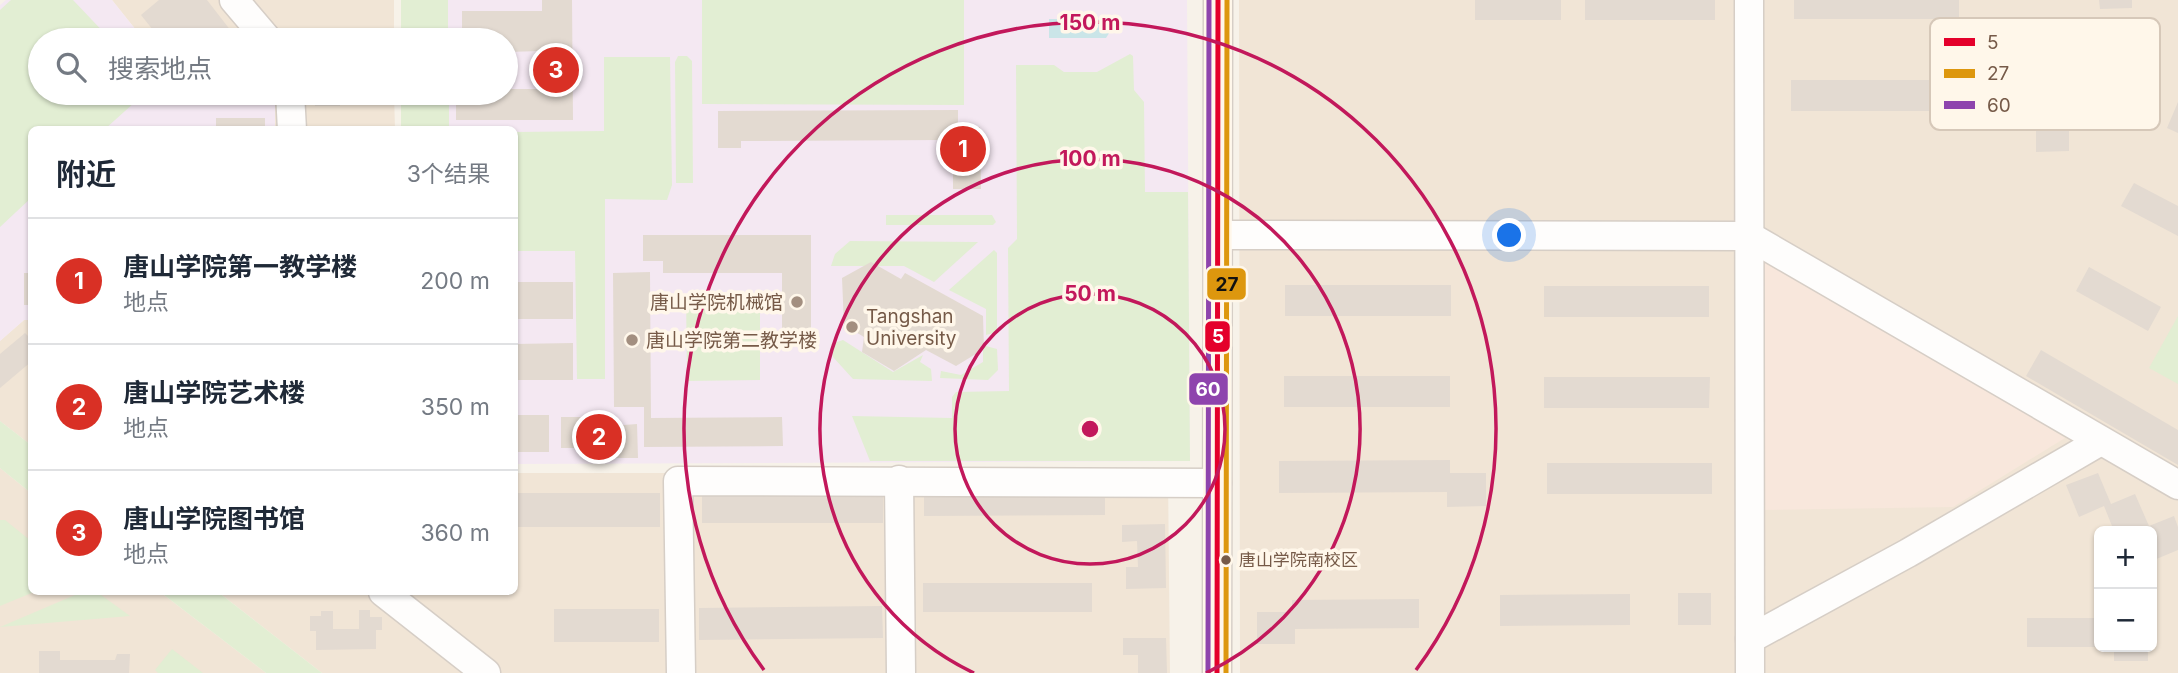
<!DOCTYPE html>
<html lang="zh">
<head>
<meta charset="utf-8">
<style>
  body { margin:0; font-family:Inter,"Noto Sans SC",sans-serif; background:#f2f2f3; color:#1f2937 }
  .controls { position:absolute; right:21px; bottom:21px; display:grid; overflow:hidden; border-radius:10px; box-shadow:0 2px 5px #0004 }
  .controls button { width:63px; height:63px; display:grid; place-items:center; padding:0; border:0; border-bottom:2px solid #e0e1e3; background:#fff; color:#1f2937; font:35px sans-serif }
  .you { position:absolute; left:1510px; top:236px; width:24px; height:24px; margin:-18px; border:5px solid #fff; border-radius:50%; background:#1a73e8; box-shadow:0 0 0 10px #1a73e833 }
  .badge { display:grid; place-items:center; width:46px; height:46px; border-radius:50%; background:#d93025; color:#fff; font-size:23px; font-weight:700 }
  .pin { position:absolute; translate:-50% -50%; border:4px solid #fff; box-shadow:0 2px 7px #0006 }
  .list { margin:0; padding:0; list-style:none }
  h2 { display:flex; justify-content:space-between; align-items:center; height:91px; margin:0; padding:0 28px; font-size:30px }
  h2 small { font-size:23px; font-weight:400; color:#747a83 }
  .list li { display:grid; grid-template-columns:46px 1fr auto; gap:21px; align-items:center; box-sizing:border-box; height:126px; padding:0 28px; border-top:2px solid #e0e1e3 }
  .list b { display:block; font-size:26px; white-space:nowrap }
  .list p { margin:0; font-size:23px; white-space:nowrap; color:#747a83 }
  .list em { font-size:23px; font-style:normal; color:#747a83 }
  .icon { flex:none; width:38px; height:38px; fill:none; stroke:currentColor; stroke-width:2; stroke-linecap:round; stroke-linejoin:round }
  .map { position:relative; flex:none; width:2178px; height:673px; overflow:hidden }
  .search { position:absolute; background:#fff; box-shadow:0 2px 5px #0004; left:28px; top:28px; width:490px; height:77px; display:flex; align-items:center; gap:18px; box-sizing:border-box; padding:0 24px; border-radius:38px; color:#747a83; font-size:26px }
  .panel { position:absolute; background:#fff; box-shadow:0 2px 5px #0004; left:28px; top:126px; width:490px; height:469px; border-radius:10px }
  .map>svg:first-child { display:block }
</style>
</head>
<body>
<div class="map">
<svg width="2178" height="673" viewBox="0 0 2178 673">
  <rect width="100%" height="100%" fill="#f7f2e9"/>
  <g fill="#f1e5d6" fill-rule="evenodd">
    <path d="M112,0H394V40H144Z"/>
    <path d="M1239,0H2178V673H1240ZM2099,531H2152V647H2099Z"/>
    <path d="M163,93H394L395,129H275L274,104H171Z"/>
    <path d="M24,320H31V445L0,421V341Z"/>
    <path d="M0,468L31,493L32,592H160L266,673H0Z"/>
    <path d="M515,473H1168L1170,673H322L218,592H514Z"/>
  </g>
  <path fill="#f8e7dc" d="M1762,250L2065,438L1953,507L1759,510Z"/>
  <g fill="#f4e8f2">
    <path d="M6,0H112L144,40H40V93H163L171,104H275V129L32,130L31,320H24L0,341V5Z"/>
    <path d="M401,0H1187L1190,461L515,464L514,130L401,129V93H506V40H401Z"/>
  </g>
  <g fill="#e2eed3">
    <path d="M11,0H73L111,40H40V93H145L105,129L32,130L31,198L0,227V10Z"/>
    <rect x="401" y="0" width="47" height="40"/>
    <path d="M702,0H964V105L702,104Z"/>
    <path d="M1130,54L1133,56L1134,90L1144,102L1145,192H1188L1190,461H870L852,416L952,418V397L956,392L1009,391L1008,248L1017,239L1016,65H1054L1064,72H1097Z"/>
    <path d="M678,56H687L692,61L693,183H676L675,62Z"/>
    <path d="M604,57H670L672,185L667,200L605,199V379H577L575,251H515V132L604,131Z"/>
    <rect x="401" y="93" width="48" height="36"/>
    <path d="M886,215H992L996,222L993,225H886Z"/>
    <path d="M850,241L978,242L934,282L904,266H831L835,254Z"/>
    <path d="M994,250L997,253V332L986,335V309L949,290Z"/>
    <path d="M760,293V380L687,381L686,294Z"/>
    <path d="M2178,316V384L2149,368Z"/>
    <path d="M843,340L893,372L923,355L920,362L931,369L932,381L853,379L833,357L831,344Z"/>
    <path d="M986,346L997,349L998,370L988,380L940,378L941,371L961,375L983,362V348Z"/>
    <path d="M0,421L31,445V493L0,468Z"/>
    <path d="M0,520H5L31,541L32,592H34L0,606Z"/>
    <path d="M82,592H97L130,616L0,627Z"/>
    <path d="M160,592H218L322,673H266Z"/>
    <path d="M172,649L203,673H158L155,670Z"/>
  </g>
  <path fill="#cae5e8" d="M1049,19H1105L1111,30L1106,38H1049Z"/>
  <g fill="#e3dad1">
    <path d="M159,0H207L238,40H161L141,15Z"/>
    <path d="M542,0H572L573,120H456V93H506V89H540V51L506,52V40H462V11H542Z"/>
    <rect x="1475" y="0" width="86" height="20"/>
    <rect x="1585" y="0" width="130" height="20"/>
    <rect x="1794" y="0" width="165" height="19"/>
    <path d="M2099,0H2132V8L2100,9Z"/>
    <rect x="1791" y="80" width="166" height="31"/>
    <path d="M2103,92L2104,125H2069V151L2036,152V119L2069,118V93Z"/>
    <path d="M314,93H340V106H315Z"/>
    <path d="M2178,102V133L2167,128Z"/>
    <path d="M958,110V127H980L981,189H953V150H945V140L741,141V148H718V111Z"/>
    <rect x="216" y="118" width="49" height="12"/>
    <path d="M2134,183L2178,206V236L2121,206Z"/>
    <path d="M643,235H811V331H782V273H663V261H643Z"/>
    <path d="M871,262L901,279L905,273L983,316L984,349L956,366L926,350L894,371L862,352L864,337L844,325L842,278Z"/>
    <path d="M2089,267L2161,307L2148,331L2076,291Z"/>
    <path d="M650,272L651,418L782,417L783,446L644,447V407H614L613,273Z"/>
    <rect x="24" y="273" width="8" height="32"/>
    <rect x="514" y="282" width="59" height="37"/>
    <rect x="1285" y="285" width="166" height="31"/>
    <rect x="1544" y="286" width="165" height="31"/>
    <path d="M25,333L32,340V361L0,388V354Z"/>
    <path d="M573,343V380H514V344Z"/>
    <path d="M2041,350L2178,430V465L2026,376Z"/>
    <rect x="1284" y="376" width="166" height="31"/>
    <path d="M1544,377H1710L1709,408H1544Z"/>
    <rect x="514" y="415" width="35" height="37"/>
    <path d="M561,417H611V426L637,424L638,458H607V448H561Z"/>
    <path d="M1450,460V473H1486V506L1447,507V492L1279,493V461Z"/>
    <rect x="1547" y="463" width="165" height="31"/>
    <path d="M2098,473L2111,504L2135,494L2149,526L2174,516L2178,527V550L2154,560L2152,531H2142L2141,528L2114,531L2104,506L2079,517L2066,485Z"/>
    <path d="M1105,489V515L924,516V491Z"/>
    <rect x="514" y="493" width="146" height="34"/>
    <rect x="702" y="494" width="181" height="29"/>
    <path d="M1165,524L1166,588L1126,589V567H1138L1137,541L1122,542V525Z"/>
    <rect x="923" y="583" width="169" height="29"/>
    <rect x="1678" y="593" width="33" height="32"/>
    <path d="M1630,594V625L1500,626V595Z"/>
    <path d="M1419,599V628L1295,629V644H1257V612H1292V600Z"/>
    <path d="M882,606L883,638L699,640V608Z"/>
    <rect x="554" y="609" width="105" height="33"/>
    <path d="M359,610H370V617H382V630H376V649L316,650V631H310V616H321V611H333V629H359Z"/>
    <rect x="2027" y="618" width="72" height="29"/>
    <path d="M1123,638H1166L1167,673H1138V655H1123Z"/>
    <rect x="2114" y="647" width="34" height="14"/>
    <path d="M39,651H60V660H115L117,654H130L129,673H39Z"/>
  </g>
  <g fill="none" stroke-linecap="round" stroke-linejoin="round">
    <g stroke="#d6cec6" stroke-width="31">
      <g id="minor">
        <path d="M234,0L268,40"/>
        <path d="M1749,0L1750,673"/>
        <path d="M290,93L292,130"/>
        <path d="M1219,235L1749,236L2178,485"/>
        <path d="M899,480L901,673"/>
        <path d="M383,592L486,673"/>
        <path d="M1750,639L1908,553L2099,442"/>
        <path d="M681,673L678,481L1217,483"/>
        <path d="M1217,673L1218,0"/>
      </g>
    </g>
    <use href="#minor" stroke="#fefdfc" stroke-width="28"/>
    <g stroke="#fff7ea" stroke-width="10">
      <path id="bus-1" d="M1217,673L1218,0"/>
    </g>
    <g stroke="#fff7ea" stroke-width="10">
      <path id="bus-2" d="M1226,673L1227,0"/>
    </g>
    <g stroke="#fff7ea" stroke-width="10">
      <path id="bus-3" d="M1208,673L1209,0"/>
    </g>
    <use href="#bus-1" stroke="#e4002b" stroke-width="5"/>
    <use href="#bus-2" stroke="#dd970e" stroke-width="5"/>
    <use href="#bus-3" stroke="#8e44ad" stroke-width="5"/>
  </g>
  <g fill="none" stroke="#c2185b" stroke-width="3.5">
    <circle cx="1090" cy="429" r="135"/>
    <path d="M974 673A270 270 0 1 1 1206 673"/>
    <path d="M764 670A406 406 0 1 1 1416 670"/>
  </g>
  <g fill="#a38f80" stroke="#fff7ea" stroke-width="2.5">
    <circle cx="797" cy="302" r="7"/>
    <circle cx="852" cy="327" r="7"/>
    <circle cx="632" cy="340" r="7"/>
  </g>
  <circle fill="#765a48" stroke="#fff7ea" stroke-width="2.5" cx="1226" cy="560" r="6"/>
  <g text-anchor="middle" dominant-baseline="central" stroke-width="7" stroke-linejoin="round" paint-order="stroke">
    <g font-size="17" fill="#765a48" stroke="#fff7ea" text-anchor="start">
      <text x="1239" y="560">唐山学院南校区</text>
    </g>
    <g font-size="19" fill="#765a48" stroke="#fff7ea" text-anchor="start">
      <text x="783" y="302" text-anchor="end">唐山学院机械馆</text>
      <text x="866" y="316">Tangshan<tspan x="866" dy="22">University</tspan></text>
      <text x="646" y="340">唐山学院第二教学楼</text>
    </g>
  </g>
  <rect x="1930" y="18" width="230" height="112" rx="10" fill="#fff7ea" stroke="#d6c8b9" stroke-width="2"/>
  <rect x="1944" y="38" width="31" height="8" fill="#e4002b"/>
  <rect x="1944" y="69" width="31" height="9" fill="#dd970e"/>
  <rect x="1944" y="101" width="31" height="8" fill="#8e44ad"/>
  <g font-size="19" fill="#765a48">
    <text x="1987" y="49">5</text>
    <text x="1987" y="80">27</text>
    <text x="1987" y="112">60</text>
  </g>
  <circle cx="1090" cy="429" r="10" fill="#c2185b" stroke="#fff7ea" stroke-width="3.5"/>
  <g font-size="21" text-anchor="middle" font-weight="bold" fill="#c2185b" stroke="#fff7ea" stroke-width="7" stroke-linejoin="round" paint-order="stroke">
    <text x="1090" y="30">150 m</text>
    <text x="1090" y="166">100 m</text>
    <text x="1090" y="301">50 m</text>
  </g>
  <g stroke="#fff7ea" stroke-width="2.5">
    <rect x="1206" y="267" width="41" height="34" rx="7" fill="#dd970e"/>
    <rect x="1204" y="320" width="27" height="33" rx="7" fill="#e4002b"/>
    <rect x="1188" y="372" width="41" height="34" rx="7" fill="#8e44ad"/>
  </g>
  <g font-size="19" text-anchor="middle" font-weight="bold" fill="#fff">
    <text x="1218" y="343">5</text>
    <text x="1208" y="396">60</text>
  </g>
  <g font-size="19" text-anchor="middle" font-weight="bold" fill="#111">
    <text x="1227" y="291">27</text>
  </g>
</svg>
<div class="controls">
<button>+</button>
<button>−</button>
</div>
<div class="you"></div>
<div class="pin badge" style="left:963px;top:149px">1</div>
<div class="pin badge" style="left:599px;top:437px">2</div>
<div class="pin badge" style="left:556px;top:70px">3</div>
<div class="search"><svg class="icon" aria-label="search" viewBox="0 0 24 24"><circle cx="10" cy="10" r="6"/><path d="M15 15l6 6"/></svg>搜索地点</div>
<section class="panel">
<h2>附近<small>3个结果</small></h2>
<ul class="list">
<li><span class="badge">1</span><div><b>唐山学院第一教学楼</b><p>地点</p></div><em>200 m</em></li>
<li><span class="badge">2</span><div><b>唐山学院艺术楼</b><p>地点</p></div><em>350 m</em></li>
<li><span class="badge">3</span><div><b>唐山学院图书馆</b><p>地点</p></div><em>360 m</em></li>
</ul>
</section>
</div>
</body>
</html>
